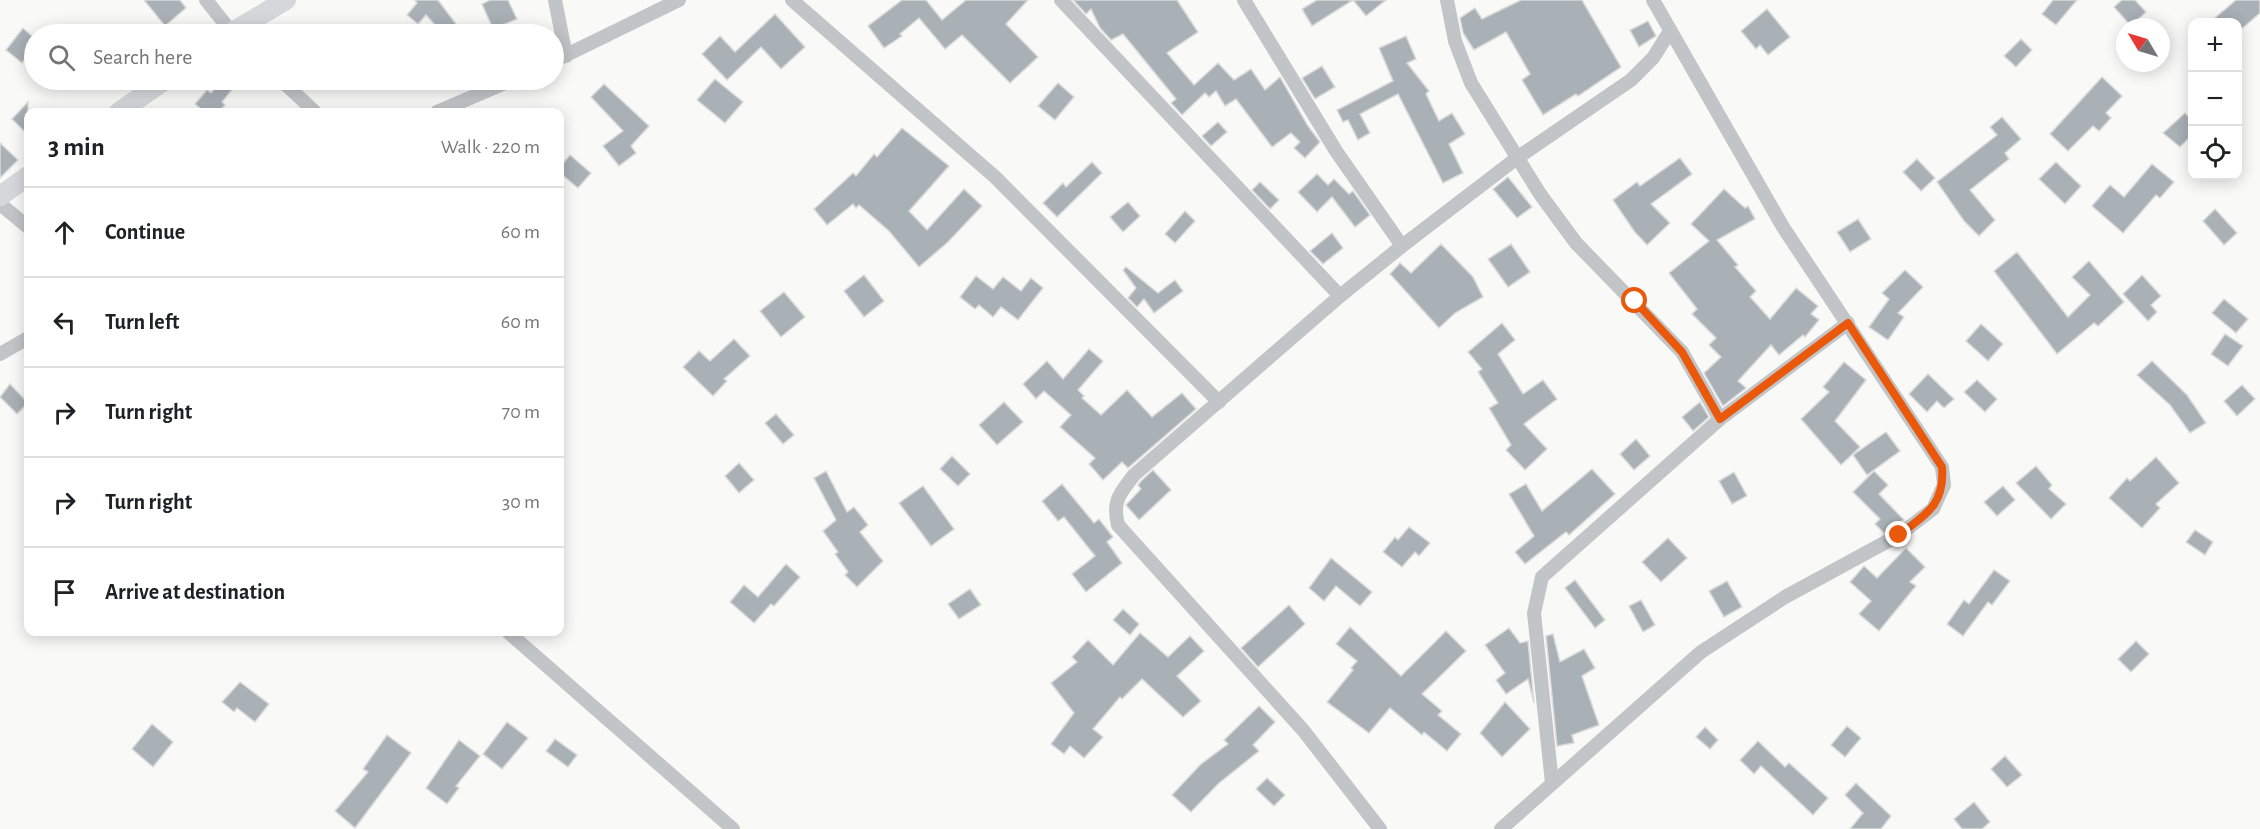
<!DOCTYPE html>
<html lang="en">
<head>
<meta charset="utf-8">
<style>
  body { margin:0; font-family:"Alegreya Sans",sans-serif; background:#f6f6f6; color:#202124 }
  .controls { position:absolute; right:18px; top:18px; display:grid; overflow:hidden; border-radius:12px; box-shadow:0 3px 15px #0003 }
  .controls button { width:54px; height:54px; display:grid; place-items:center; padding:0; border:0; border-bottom:2px solid #e0e0e0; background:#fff; color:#202124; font:30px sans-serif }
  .compass { position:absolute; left:2116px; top:18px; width:54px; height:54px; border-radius:50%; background:#fff; box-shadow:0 3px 15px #0003; rotate:308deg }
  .stop { position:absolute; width:18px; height:18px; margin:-14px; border:4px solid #ea580c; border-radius:50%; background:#fff }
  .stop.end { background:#ea580c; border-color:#fff; box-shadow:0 2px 6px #0008 }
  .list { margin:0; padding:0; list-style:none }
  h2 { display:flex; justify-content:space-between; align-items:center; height:78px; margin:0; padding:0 24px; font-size:26px }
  h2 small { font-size:20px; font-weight:400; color:#757577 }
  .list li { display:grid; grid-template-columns:39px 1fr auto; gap:18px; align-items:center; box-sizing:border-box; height:90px; padding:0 24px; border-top:2px solid #e0e0e0 }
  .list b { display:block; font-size:22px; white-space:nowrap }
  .list em { font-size:20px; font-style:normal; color:#757577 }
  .icon { flex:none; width:33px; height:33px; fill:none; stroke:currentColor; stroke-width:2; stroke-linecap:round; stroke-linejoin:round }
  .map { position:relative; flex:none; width:2260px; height:829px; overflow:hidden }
  .search { position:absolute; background:#fff; box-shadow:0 3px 15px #0003; left:24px; top:24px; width:540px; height:66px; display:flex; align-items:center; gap:15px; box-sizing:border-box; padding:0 21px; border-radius:33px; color:#757577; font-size:22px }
  .panel { position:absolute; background:#fff; box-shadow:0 3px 15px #0003; left:24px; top:108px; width:540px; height:528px; border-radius:12px }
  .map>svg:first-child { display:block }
</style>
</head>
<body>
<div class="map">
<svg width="2260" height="829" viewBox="0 0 2260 829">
  <rect width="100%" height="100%" fill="#f9f9f7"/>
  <g fill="#a9b0b6" stroke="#dbdbda" stroke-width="1.5">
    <path d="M144,0H180L186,8L165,26Z"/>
    <path d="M415,0H438L456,24L443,34L426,15L418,24L407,15L417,3Z"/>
    <path d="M490,0H508L517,19L493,29L482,4Z"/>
    <path d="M902,0H926L942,20L966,0H1028L1006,24L1038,57L1010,83L962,35L945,49L919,18L900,34L902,36L884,48L868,26Z"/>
    <path d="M1073,0H1177L1198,32L1167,53L1194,85L1218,63L1234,80L1251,69L1265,90L1280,77L1308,126L1320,142L1305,158L1294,148L1300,142L1291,133L1272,147L1236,99L1225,106L1216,91L1209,97L1205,93L1182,115L1171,103L1176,99L1123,34L1111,40L1100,28L1091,9L1086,14Z"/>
    <path d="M1317,0H1353L1312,26L1302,9Z"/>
    <path d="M1353,0H1386L1366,16Z"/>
    <path d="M1521,0H1582L1621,67L1578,96L1576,94L1543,115L1522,80L1530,74L1506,32L1474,50L1463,33L1460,18L1475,8L1482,19Z"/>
    <path d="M2053,0H2077L2056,25L2042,14Z"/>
    <path d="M2122,0H2135L2146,12L2131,26L2114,7Z"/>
    <path d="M2236,0H2260V13L2238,32V22H2210Z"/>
    <path d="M1767,9L1790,37L1768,55L1760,45L1756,49L1741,31Z"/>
    <path d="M775,14L805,47L781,69L761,47L727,80L702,54L720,36L735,52Z"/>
    <path d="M1648,21L1656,36L1639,47L1630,30Z"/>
    <path d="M23,28L34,38V48L22,63L6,50Z"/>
    <path d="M1406,36L1416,59L1407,63L1429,91L1426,94L1439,121L1452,113L1465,134L1449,144L1463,173L1443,183L1398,94L1360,114L1370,133L1358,140L1348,120L1343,122L1337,110L1393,81L1379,48Z"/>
    <path d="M2021,39L2032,50L2016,67L2004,56Z"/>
    <path d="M1322,66L1335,87L1315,99L1302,78Z"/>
    <path d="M2102,77L2122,96L2106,113L2111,118L2099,131L2093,126L2068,151L2050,134Z"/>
    <path d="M715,79L743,102L725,123L697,100Z"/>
    <path d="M222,80L235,86L222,102L225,105L219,112H205L195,104L207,90L211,93Z"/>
    <path d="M1058,83L1074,97L1055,120L1038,106Z"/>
    <path d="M604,84L649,126L631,146L636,153L619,166L603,146L623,131L591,97Z"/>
    <path d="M28,102V135L12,119Z"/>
    <path d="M2185,113L2193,121V134L2180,147L2163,133Z"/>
    <path d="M2002,117L2021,139L2005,153L2009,159L1970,190L1995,220L1979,236L1964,221L1937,182L1997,135L1990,127Z"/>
    <path d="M1218,122L1227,132L1211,146L1202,136Z"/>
    <path d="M902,128L949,166L909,211L927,230L964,189L982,206L948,242L919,267L889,231L859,205L856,208L853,204L827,225L814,209L853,173L856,176L874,154L877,157Z"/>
    <path d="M0,143L18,160L0,178Z"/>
    <path d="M570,155L591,173L578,188L560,173V167Z"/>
    <path d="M1680,158L1692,174L1651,204L1670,223L1647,245L1634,231L1613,200L1637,182L1640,186Z"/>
    <path d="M1917,159L1935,178L1921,191L1903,172Z"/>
    <path d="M1092,162L1102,173L1057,217L1043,203L1063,183L1066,187Z"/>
    <path d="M2056,162L2081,186L2065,204L2039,179Z"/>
    <path d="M2152,164L2174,182L2160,198L2156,195L2123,233L2092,206L2110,185L2124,197Z"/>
    <path d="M1317,174L1328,185L1334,179L1349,194L1353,191L1370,215L1355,227L1332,197L1317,212L1298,192Z"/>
    <path d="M1508,177L1532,207L1517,218L1493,189Z"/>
    <path d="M1260,182L1279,200L1270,209L1252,190Z"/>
    <path d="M1724,189L1745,208L1748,206L1755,219L1717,240L1738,265L1735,267L1756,291L1750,297L1770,319L1796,288L1818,306L1811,314L1819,320L1805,337L1803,335L1779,355L1771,345L1738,381L1746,388L1723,406L1704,373L1721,357L1709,345L1716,338L1692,314L1697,309L1669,273L1709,241L1691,224Z"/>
    <path d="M1128,202L1140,216L1123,232L1110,217Z"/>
    <path d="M2215,209L2237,233L2224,245L2203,221Z"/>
    <path d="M1185,211L1195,221L1175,243L1165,234Z"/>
    <path d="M1858,219L1871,239L1850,252L1837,232Z"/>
    <path d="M1332,233L1343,248L1323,264L1310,251Z"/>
    <path d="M1441,244L1473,277L1483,297L1455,313L1439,328L1390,274L1400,263L1411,273Z"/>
    <path d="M1511,244L1530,272L1508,287L1488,259Z"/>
    <path d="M2017,252L2068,317L2090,295L2072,277L2089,261L2124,302L2098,326L2094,323L2057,354L1994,271Z"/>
    <path d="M1126,267L1158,293L1175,280L1183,291L1154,313L1144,299L1137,307L1128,298L1136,288L1123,270Z"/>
    <path d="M1905,270L1923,287L1898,313L1904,317L1888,340L1869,327L1889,299L1882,293Z"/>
    <path d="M864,275L884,301L864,317L844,291Z"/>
    <path d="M2142,275L2161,296L2151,305L2157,312L2148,321L2123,294Z"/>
    <path d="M976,276L993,289L1003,277L1021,291L1031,278L1043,288L1018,320L1001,307L993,317L979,305L975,309L960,297Z"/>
    <path d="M784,292L805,317L781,337L760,311Z"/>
    <path d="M2224,299L2248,319L2236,333L2212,313Z"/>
    <path d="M1502,323L1515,340L1498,354L1523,394L1543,380L1557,399L1524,424L1547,449L1525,470L1506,450L1511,445L1489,408L1498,403L1478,372L1482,369L1468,352Z"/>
    <path d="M1981,324L2003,344L1988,361L1966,341Z"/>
    <path d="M2225,334L2243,346L2228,366L2211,354Z"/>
    <path d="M734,339L750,356L724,379L727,381L713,396L683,367L699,351L710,361Z"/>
    <path d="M1089,349L1103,361L1078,390L1084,396L1082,398L1101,415L1127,390L1152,417L1182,393L1196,409L1128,468L1122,462L1103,480L1089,464L1095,458L1060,427L1071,415L1044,391L1036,399L1023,384L1047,361L1063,379Z"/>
    <path d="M2152,361L2187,395L2206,423L2190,433L2170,405L2137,375Z"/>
    <path d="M1844,362L1866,380L1835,421L1860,447L1841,465L1801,419L1829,392L1823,387Z"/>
    <path d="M1928,374L1954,399L1944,408L1937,401L1927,412L1909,394Z"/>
    <path d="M1977,380L1997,399L1985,412L1964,392Z"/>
    <path d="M10,384L28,403L17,414L0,397Z"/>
    <path d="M2242,385L2255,399L2237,416L2224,401Z"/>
    <path d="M1004,402L1023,422L997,445L979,425Z"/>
    <path d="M1700,402L1709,417L1693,431L1682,417Z"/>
    <path d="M776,414L794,435L783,444L765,423Z"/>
    <path d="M1886,432L1900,451L1867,475L1853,455Z"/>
    <path d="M1636,439L1650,456L1634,470L1620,454Z"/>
    <path d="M952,456L970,474L958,486L940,469Z"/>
    <path d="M2156,457L2179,483L2156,504L2160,508L2142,528L2109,498L2127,478L2130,481Z"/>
    <path d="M739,463L754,480L739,493L725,476Z"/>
    <path d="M2036,466L2052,485L2049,489L2066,504L2051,519L2016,483Z"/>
    <path d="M1592,469L1615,494L1569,535L1566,532L1525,564L1515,552L1534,536L1509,494L1526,484L1542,511Z"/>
    <path d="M1153,470L1171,490L1139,520L1126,505L1141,489L1138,485L1141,481Z"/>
    <path d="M826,471L847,512L854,507L868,525L860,532L883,561L857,587L845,575L848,572L835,554L838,552L823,531L836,520L814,478Z"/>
    <path d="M1874,471L1888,485L1879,494L1904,520L1884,533L1875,524L1880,519L1853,492Z"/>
    <path d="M1734,472L1747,496L1732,504L1719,481Z"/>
    <path d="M1062,484L1094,523L1099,519L1113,537L1107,542L1122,563L1086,592L1072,574L1095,556L1064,517L1058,521L1042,501Z"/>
    <path d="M923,486L954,529L931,546L899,503Z"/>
    <path d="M2003,486L2015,500L1997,516L1984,502Z"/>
    <path d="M1409,527L1430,543L1419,556L1415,552L1402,567L1383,552L1395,537L1398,540Z"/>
    <path d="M2195,530L2213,542L2205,555L2186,542Z"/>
    <path d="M1668,538L1687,558L1661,582L1642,562Z"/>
    <path d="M1906,548L1925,567L1910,582L1916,586L1879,631L1859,614L1871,601L1850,582L1864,566L1877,578Z"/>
    <path d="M1331,558L1372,592L1360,606L1336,586L1324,601L1309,588Z"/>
    <path d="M786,564L800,577L774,606L771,604L754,623L730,602L744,585L758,597Z"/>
    <path d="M1994,570L2010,581L1992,605L1988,602L1963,636L1947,624L1964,600L1969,604Z"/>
    <path d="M1575,580L1605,620L1595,628L1565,588Z"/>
    <path d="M1727,581L1742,607L1724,617L1709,591Z"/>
    <path d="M970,589L981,605L959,619L948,604Z"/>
    <path d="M1641,600L1655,625L1643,632L1629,606Z"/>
    <path d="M1289,605L1305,624L1258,667L1241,648Z"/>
    <path d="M1123,609L1139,624L1130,635L1113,620Z"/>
    <path d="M1350,627L1401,676L1446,631L1466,651L1422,694L1442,711L1438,715L1461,734L1447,751L1424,732L1422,735L1390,708L1369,733L1327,702L1353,670L1351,668L1357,661L1336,644Z"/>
    <path d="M1509,628L1520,643L1528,641L1534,703L1528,679L1506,694L1496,680L1505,673L1485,645Z"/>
    <path d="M1140,633L1168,657L1190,636L1204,651L1177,676L1201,701L1183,717L1142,679L1122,699L1120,697L1093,729L1103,737L1084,758L1070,746L1064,754L1051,744L1074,713L1051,683L1077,662L1072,657L1088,640L1113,665Z"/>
    <path d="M1553,634L1560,662L1584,649L1595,668L1582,676L1599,725L1572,735L1574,743L1557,746L1546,636Z"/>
    <path d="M2136,641L2149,654L2131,672L2118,659Z"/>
    <path d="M240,682L269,704L255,722L237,708L234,712L222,702Z"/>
    <path d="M1505,702L1530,729L1502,757L1480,733Z"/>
    <path d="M1259,706L1275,722L1253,745L1259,751L1218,784L1191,812L1172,795L1201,764L1228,744L1224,740Z"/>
    <path d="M507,722L528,738L502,769L483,754Z"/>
    <path d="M152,724L173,742L153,767L132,749Z"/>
    <path d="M1847,726L1861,738L1845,757L1831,745Z"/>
    <path d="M1705,727L1718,740L1710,749L1696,737Z"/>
    <path d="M387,735L411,753L355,828L335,811L368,772L363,769Z"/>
    <path d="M555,739L577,755L568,767L546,751Z"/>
    <path d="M459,740L480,756L456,786L459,788L447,804L426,788Z"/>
    <path d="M1758,741L1785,767L1789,763L1828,798L1813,815L1761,766L1754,774L1740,760Z"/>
    <path d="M2005,756L2022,775L2007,787L1991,769Z"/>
    <path d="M1267,778L1285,795L1274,806L1256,789Z"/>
    <path d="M1856,783L1891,816L1881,829H1850L1863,813L1845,795Z"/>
    <path d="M1974,802L1990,822L1982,829H1962L1954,819Z"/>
  </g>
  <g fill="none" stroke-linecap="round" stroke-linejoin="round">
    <g stroke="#c1c5c8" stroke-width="14">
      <path d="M206,0L233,34"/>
      <path d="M555,0L566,56"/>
      <path d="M792,0L995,177L1219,402"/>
      <path d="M1061,0L1340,296"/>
      <path d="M1244,0L1336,151L1402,246"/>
      <path d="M1447,0L1455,41L1471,83L1540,194L1576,243L1682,352L1720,419"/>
      <path d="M554,61L679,0"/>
      <path d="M281,80L315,112"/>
      <path d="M437,112L512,80"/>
      <path d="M0,204L28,227"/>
      <path d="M0,354L28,338"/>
      <path d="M508,632L733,829"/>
      <path d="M1552,783L1534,613L1542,577L1720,419L1848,323"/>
      <path d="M1380,829L1303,730L1118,525C1112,500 1120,494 1134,475L1340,296L1402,246L1517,158L1631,80L1653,58L1670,31"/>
      <path d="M1501,829L1701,652L1785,597L1899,535L1933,509L1944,485L1942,467L1783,227L1653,0"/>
    </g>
    <g stroke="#d5d8db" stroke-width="20">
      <path d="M229,34L286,0"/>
      <path d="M119,112L165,80"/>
      <path d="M0,196L28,176"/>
    </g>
  </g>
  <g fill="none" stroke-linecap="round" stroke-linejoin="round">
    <path stroke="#ea580c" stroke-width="8" d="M1635,301L1682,352L1720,419L1848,323L1942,467C1945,505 1926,514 1899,535"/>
  </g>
</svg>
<div class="controls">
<button>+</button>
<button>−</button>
<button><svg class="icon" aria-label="locate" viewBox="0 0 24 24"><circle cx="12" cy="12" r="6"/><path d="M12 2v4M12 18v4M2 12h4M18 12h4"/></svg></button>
</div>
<svg class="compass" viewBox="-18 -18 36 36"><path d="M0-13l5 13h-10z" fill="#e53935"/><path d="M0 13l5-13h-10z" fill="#757577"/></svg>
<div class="stop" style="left:1635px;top:301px"></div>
<div class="stop end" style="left:1899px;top:535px"></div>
<div class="search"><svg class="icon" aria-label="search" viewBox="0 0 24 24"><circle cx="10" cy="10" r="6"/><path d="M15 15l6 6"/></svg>Search here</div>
<section class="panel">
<h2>3 min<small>Walk · 220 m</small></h2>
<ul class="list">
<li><svg class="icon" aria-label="ahead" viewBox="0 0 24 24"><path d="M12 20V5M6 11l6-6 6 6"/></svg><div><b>Continue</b></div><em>60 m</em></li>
<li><svg class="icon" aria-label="left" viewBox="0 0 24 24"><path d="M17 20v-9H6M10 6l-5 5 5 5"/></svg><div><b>Turn left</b></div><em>60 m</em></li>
<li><svg class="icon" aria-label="right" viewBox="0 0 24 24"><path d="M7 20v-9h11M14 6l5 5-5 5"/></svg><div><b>Turn right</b></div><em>70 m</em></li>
<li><svg class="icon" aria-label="right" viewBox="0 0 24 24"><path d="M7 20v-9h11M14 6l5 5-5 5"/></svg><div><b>Turn right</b></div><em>30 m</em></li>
<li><svg class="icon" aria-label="arrive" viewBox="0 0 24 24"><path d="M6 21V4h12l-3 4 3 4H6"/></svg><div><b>Arrive at destination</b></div></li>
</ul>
</section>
</div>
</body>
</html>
